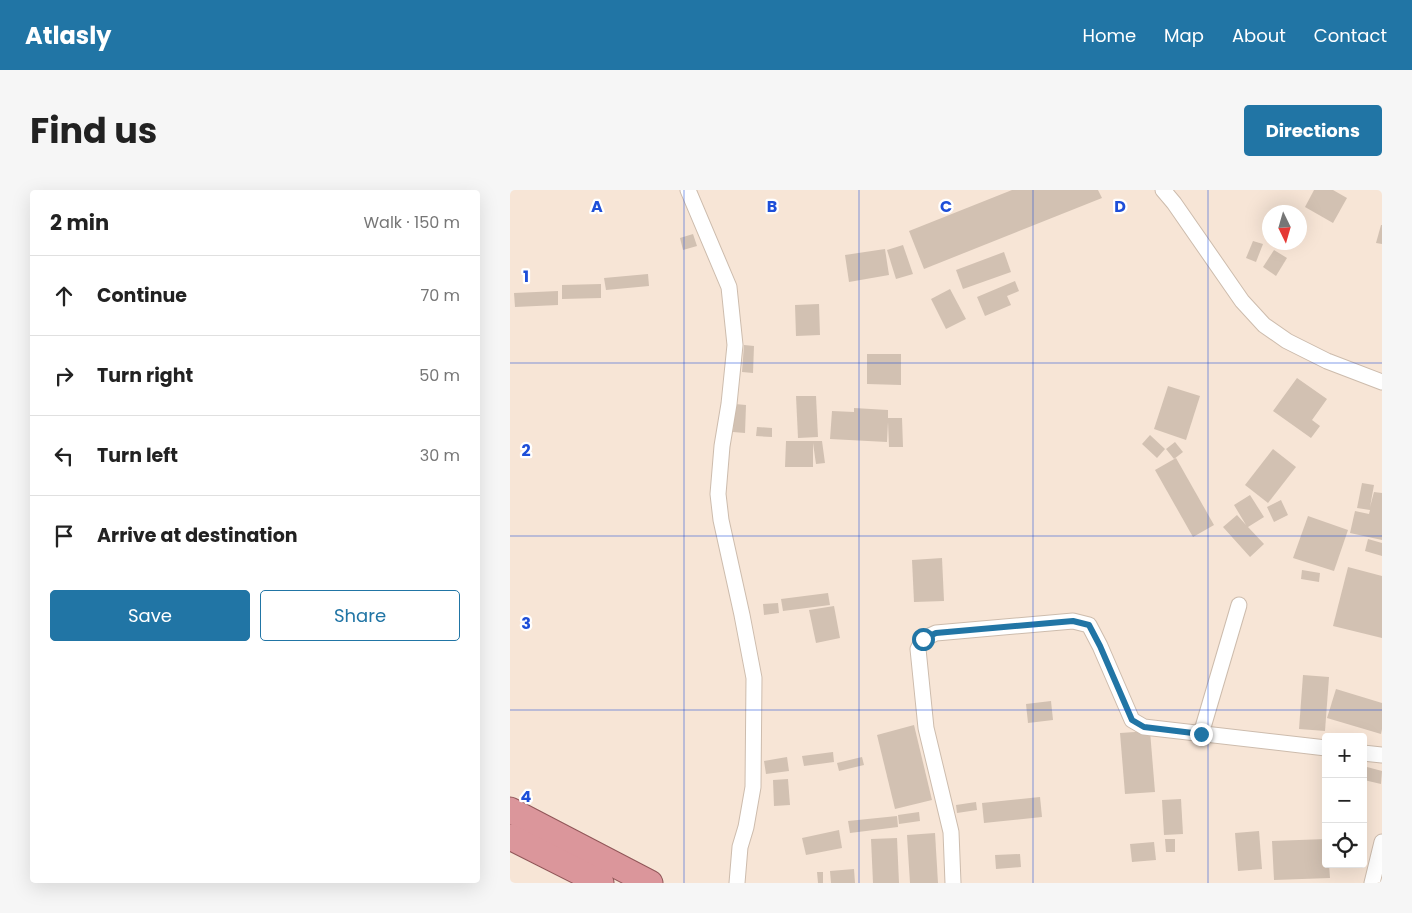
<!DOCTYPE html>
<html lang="en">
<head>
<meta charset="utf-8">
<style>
  body { margin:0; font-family:Poppins,sans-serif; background:#f6f6f6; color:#222 }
  .controls { position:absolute; right:15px; bottom:15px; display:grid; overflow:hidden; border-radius:5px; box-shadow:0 5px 20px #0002 }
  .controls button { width:45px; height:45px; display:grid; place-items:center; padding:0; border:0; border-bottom:1px solid #e0e0e0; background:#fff; color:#222; font:25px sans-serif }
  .compass { position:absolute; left:752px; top:15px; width:45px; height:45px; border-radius:50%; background:#fff; box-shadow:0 5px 20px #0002; rotate:175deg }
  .stop { position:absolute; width:15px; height:15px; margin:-11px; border:4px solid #2175a5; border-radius:50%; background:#fff }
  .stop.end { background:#2175a5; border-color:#fff; box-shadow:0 1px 5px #0008 }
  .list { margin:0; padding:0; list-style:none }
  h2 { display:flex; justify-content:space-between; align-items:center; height:65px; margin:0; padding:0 20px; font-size:21px }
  h2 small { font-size:16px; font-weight:400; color:#767676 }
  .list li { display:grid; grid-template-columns:32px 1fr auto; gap:15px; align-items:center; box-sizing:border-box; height:80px; padding:0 20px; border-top:1px solid #e0e0e0 }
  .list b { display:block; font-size:19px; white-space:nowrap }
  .list em { font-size:16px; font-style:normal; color:#767676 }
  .actions { display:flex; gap:10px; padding:15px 20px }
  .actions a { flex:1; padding:11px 0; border:1px solid #2175a5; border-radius:5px; text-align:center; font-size:18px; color:#2175a5 }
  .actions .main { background:#2175a5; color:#fff }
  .icon { flex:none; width:28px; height:28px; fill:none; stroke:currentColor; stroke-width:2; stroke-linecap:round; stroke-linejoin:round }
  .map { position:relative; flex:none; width:872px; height:693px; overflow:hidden; border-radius:5px }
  header { display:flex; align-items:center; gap:30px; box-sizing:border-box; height:70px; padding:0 25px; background:#2175a5; color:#fff }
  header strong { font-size:24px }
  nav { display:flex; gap:28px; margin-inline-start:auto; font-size:18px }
  .intro { display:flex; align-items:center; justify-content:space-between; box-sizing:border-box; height:120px; padding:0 30px }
  h1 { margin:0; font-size:35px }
  .button { padding:12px 22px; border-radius:5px; background:#2175a5; color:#fff; font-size:18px; font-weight:700 }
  main { display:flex; gap:30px; padding:0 30px }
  aside { flex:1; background:#fff; border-radius:5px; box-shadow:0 5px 20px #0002 }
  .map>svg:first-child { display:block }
</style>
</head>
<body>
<header>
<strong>Atlasly</strong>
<nav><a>Home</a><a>Map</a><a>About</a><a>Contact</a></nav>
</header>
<div class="intro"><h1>Find us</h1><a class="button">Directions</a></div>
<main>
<aside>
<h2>2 min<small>Walk · 150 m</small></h2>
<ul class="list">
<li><svg class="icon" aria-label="ahead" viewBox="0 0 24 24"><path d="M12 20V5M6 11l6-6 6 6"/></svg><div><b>Continue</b></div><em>70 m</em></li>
<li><svg class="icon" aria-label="right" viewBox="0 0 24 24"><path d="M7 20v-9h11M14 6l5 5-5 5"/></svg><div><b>Turn right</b></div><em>50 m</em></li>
<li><svg class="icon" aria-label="left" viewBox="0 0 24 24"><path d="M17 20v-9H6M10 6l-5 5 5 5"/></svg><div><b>Turn left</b></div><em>30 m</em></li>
<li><svg class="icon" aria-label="arrive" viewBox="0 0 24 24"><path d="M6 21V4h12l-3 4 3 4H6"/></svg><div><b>Arrive at destination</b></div></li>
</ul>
<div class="actions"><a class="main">Save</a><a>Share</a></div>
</aside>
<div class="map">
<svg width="872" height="693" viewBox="0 0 872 693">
  <rect width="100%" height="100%" fill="#f7e5d6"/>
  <g fill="#d2c1b2">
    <path d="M502,0H588L592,8L414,79L399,41Z"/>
    <path d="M804,0H823L837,8L823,33L795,17Z"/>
    <path d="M871,35H872V54L866,53Z"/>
    <path d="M183,44L187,56L173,60L170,48Z"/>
    <path d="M743,51L753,54L746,72L736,68Z"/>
    <path d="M393,55L403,84L386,89L377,60Z"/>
    <path d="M375,59L379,85L339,92L335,65Z"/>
    <path d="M764,60L777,68L766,86L753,77Z"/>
    <path d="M494,62L501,82L453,99L446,80Z"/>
    <path d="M138,84L139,96L96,100L94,88Z"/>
    <path d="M505,91L509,101L497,106L501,115L475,126L467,107Z"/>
    <path d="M91,94V108L52,109V95Z"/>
    <path d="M440,99L456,129L436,139L421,109Z"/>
    <path d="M48,101V115L5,117L4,103Z"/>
    <path d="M309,114L310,145L286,146L285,115Z"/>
    <path d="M234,155L244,156L243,183L232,182Z"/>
    <path d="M357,164H391V195L357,194Z"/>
    <path d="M787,188L817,209L802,230L810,236L801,248L763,221Z"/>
    <path d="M658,196L690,206L676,250L644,239Z"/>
    <path d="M286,206H306L308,247L288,248Z"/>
    <path d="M225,214L236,215L235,243L223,242Z"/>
    <path d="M344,218L378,220V228H392L393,257H379L378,232L377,252L320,249L322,221L344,222Z"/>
    <path d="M247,237L262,238V247L246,246Z"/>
    <path d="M640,245L655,259L647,268L632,254Z"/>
    <path d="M276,251H312L315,273L306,274L303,253V277H275Z"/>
    <path d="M665,252L673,262L664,269L656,259Z"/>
    <path d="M763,259L786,277L758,313L735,295Z"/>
    <path d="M666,268L704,335L683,347L645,280Z"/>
    <path d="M852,293L864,295L860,317L864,302L872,303V350L840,343L845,321L859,324L860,320L847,318Z"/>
    <path d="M740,305L754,327L738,337L754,354L740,367L713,337L727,325L736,335L724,315Z"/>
    <path d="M771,310L778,325L764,332L757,317Z"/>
    <path d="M798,326L838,340L824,381L783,368Z"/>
    <path d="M858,349L872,353V366L855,361Z"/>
    <path d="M432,368L434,411L404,412L402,370Z"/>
    <path d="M838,377L872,386V448L823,436Z"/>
    <path d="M792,380L810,383L809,392L791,389Z"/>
    <path d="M318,403L320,415L273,421L271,409Z"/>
    <path d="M268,413L269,423L254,425L253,414Z"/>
    <path d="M324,416L330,448L306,453L299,420Z"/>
    <path d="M793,485L819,487L815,541L789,539Z"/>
    <path d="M826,499L872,513V539L871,544L817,528Z"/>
    <path d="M541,511L543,530L518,533L516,514Z"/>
    <path d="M404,535L422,610L385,619L367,545Z"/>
    <path d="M640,541L645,602L615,604L610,543Z"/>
    <path d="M323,562L324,572L294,576L292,566Z"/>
    <path d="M277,567L279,581L256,584L254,571Z"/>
    <path d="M352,567L354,575L329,581L327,573Z"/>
    <path d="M857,577L872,581L871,594L854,590Z"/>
    <path d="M278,589L280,615L264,616L263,590Z"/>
    <path d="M530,607L532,627L474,633L472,613Z"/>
    <path d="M671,609L673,644L654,645L652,610Z"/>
    <path d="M466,612L467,620L447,623L446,615Z"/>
    <path d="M409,622L410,631L389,634L388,625Z"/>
    <path d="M387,626L388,637L340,643L338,631Z"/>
    <path d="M329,640L332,658L296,665L292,648Z"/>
    <path d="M749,641L752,679L728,681L725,643Z"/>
    <path d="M425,643L428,693H400L397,645Z"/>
    <path d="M387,648L389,693H363L361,649Z"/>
    <path d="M655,649H665V662H656Z"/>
    <path d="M816,649V674H819L820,688L764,690L762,651Z"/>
    <path d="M644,652L646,670L622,672L620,654Z"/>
    <path d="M510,664L511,677L486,679L485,665Z"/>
    <path d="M344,679L345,693H321L320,681Z"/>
    <path d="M307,682H313V693H308Z"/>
  </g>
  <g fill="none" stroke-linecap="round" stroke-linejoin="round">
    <g stroke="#cdbcad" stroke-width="17">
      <g id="minor">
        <path d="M178,0L219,97L225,155L219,214L212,256L208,304L211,330L232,425L244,488L243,597L236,637L230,657L227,693"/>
        <path d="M653,0L664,13L732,111L754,135L777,151L817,171L872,192"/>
        <path d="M691,544L729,415"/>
        <path d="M853,563L872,565"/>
        <path d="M443,693L441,642L416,538L408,459L413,449L426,443L563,431L579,435L590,456L622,530L634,537L816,558"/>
        <path d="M862,693L872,652"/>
      </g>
    </g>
    <g stroke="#915759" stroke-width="27">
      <g id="trunk">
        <path d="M0,620L140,693"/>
        <path d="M0,647L91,693"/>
      </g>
    </g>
    <use href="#minor" stroke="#fff" stroke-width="15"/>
    <use href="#trunk" stroke="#db969b" stroke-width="25"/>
  </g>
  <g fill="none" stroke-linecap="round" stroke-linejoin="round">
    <path stroke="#2175a5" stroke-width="6" d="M413,449L426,443L563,431L579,435L590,456L622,530L634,537L691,544"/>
  </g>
  <path fill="none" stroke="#1d4ed8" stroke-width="1" stroke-opacity="0.55" d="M174,0V693M349,0V693M523,0V693M698,0V693M0,173H872M0,346H872M0,520H872"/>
  <g font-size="16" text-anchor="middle" font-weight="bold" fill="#1d4ed8" stroke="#fff" stroke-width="4.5" stroke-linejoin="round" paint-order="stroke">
    <text x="87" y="22">A</text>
    <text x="262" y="22">B</text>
    <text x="436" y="22">C</text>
    <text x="610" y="22">D</text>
    <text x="16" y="92">1</text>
    <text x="16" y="266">2</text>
    <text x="16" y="439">3</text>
    <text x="16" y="612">4</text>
  </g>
</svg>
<div class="controls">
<button>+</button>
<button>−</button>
<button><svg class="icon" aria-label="locate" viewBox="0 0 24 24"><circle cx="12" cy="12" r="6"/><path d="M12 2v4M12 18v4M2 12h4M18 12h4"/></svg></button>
</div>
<svg class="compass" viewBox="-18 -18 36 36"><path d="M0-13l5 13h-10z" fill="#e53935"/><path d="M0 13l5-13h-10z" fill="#767676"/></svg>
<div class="stop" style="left:413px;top:449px"></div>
<div class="stop end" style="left:691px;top:544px"></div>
</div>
</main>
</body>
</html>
